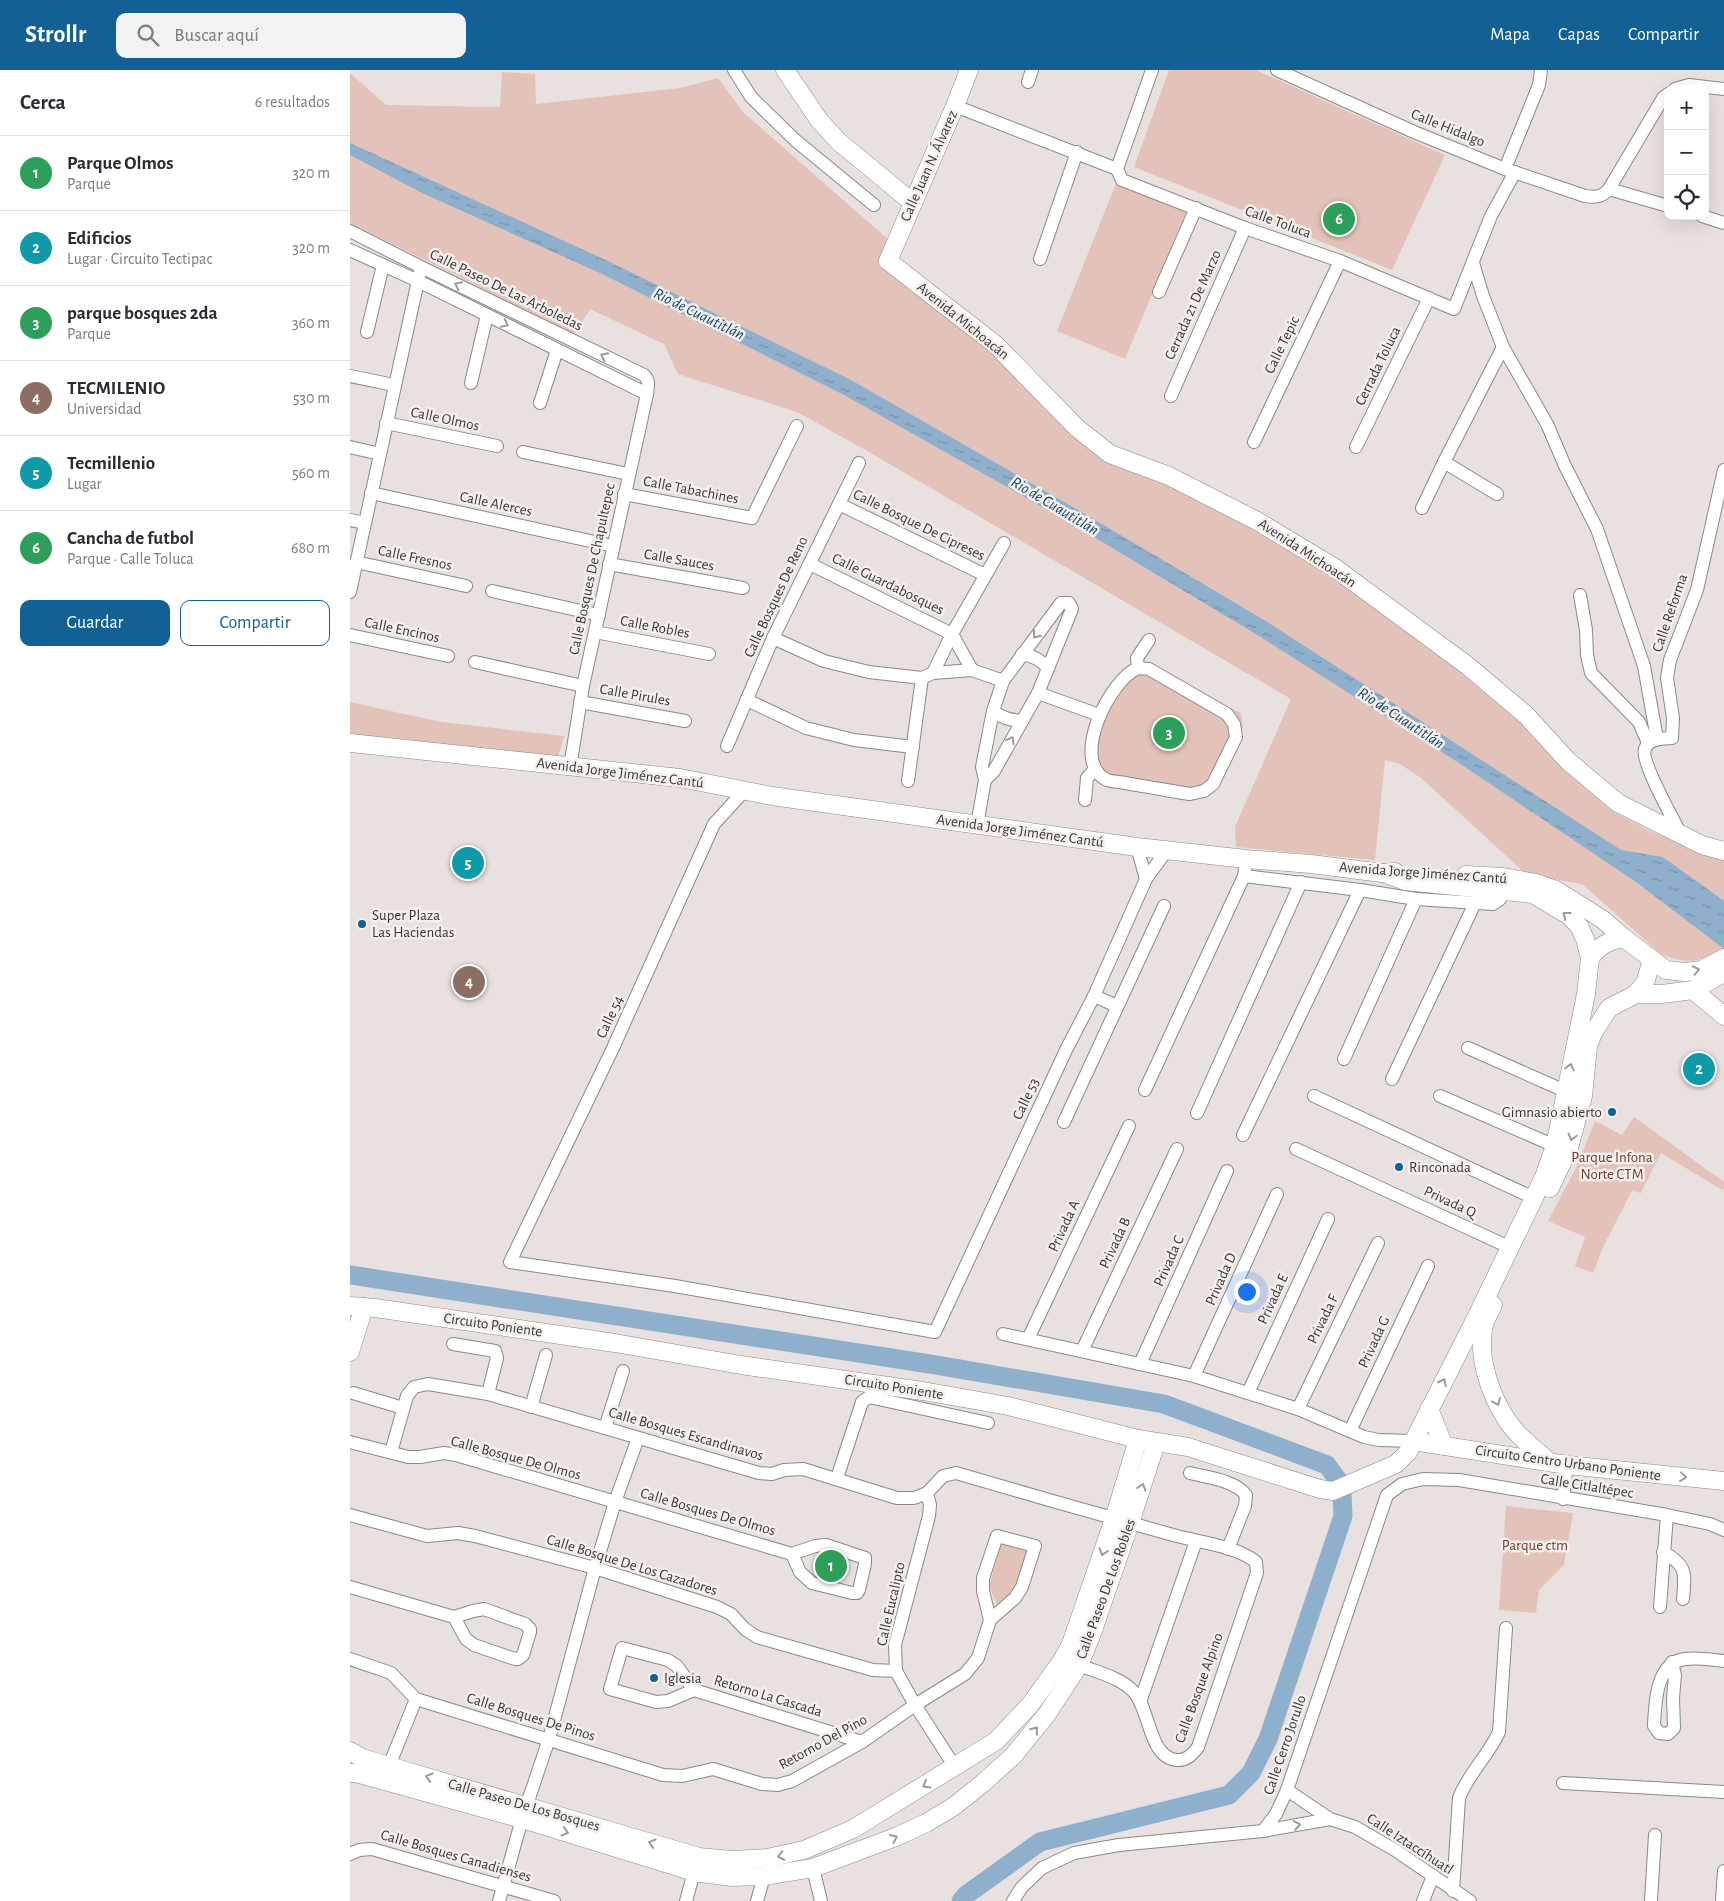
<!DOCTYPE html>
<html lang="es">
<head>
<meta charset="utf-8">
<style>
  body { margin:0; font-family:"Alegreya Sans",sans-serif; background:#f2f2f3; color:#2b2b33 }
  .controls { position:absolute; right:15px; top:15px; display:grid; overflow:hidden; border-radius:10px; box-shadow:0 5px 20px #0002 }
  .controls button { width:45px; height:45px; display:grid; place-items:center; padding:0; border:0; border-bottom:1px solid #e1e1e2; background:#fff; color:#2b2b33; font:25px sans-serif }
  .you { position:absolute; left:896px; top:1221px; width:18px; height:18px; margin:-12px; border:4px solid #fff; border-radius:50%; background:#1a73e8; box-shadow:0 0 0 8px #1a73e833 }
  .badge { display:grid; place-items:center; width:32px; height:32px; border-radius:50%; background:#136194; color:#fff; font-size:16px; font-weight:700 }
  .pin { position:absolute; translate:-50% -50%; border:2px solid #fff; box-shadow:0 1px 5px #0006 }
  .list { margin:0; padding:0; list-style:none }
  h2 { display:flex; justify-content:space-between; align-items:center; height:65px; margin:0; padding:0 20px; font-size:21px }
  h2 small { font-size:16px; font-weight:400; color:#7c7c81 }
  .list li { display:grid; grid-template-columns:32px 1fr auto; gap:15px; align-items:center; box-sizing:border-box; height:75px; padding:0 20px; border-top:1px solid #e1e1e2 }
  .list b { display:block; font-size:19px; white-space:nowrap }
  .list p { margin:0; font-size:16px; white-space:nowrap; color:#7c7c81 }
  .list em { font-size:16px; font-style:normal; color:#7c7c81 }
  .actions { display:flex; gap:10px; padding:15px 20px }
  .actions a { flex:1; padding:11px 0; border:1px solid #136194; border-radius:10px; text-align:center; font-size:18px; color:#136194 }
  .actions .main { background:#136194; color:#fff }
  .icon { flex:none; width:28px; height:28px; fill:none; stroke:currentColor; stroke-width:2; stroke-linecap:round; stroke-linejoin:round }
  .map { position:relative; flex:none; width:1374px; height:1831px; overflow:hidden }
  header { display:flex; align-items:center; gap:30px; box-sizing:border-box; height:70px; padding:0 25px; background:#136194; color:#fff }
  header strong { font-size:24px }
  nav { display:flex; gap:28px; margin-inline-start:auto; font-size:18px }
  .search { width:350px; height:45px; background:#f2f2f3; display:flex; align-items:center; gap:12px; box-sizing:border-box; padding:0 18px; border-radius:10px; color:#7c7c81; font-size:19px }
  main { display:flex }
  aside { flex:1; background:#fff }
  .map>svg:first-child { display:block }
</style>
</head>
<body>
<header>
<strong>Strollr</strong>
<div class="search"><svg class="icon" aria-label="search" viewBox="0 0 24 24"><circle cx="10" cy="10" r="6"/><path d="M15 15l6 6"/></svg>Buscar aquí</div>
<nav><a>Mapa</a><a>Capas</a><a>Compartir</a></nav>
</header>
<main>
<aside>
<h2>Cerca<small>6 resultados</small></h2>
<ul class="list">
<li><span class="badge" style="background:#2e9e5b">1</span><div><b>Parque Olmos</b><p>Parque</p></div><em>320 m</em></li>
<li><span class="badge" style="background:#0f9aa8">2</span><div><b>Edificios</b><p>Lugar · Circuito Tectipac</p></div><em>320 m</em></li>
<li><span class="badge" style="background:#2e9e5b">3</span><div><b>parque bosques 2da</b><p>Parque</p></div><em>360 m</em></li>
<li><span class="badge" style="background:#8d6e63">4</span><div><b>TECMILENIO</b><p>Universidad</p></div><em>530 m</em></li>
<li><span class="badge" style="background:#0f9aa8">5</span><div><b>Tecmillenio</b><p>Lugar</p></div><em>560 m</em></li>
<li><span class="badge" style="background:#2e9e5b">6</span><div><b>Cancha de futbol</b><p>Parque · Calle Toluca</p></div><em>680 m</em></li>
</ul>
<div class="actions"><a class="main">Guardar</a><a>Compartir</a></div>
</aside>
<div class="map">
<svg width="1374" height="1831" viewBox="0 0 1374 1831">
  <defs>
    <pattern id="water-ripples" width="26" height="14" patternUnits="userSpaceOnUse" patternTransform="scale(1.25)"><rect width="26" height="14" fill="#8eb0cd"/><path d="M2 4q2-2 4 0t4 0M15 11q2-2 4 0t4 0" fill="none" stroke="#7590a7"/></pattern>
  </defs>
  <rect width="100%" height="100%" fill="#e8e1df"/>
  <g fill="#e3c3b9">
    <path d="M819,0H906L1095,85L1042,200L784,97Z"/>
    <path d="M152,2L185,4L186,34L330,18L368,8L393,42L540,171L530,193L641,278L701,340L814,413L909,458L1008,523L1106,595L1170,649L1262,741L1302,762L1374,789V879C1347,893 1342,894 1312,885L1232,814L1177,805L1071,708L1050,694L1035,690L1025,790L886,777L885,757L941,629L519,382L447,342L328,304L314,274L240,239L225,264L0,153V3L36,35L150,37Z"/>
    <path d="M767,111L837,140L775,289L707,261Z"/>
    <path d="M793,597L891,643L893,658L880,685L871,712L863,723L854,728L770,711L751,700L743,684L752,641Z"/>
    <path d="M0,632L91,652L214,666L206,694L0,671Z"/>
    <path d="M1284,1047L1374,1112V1121L1311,1083L1291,1123L1282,1121L1253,1177L1243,1203L1225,1196L1235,1167L1198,1151L1226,1098L1245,1051L1272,1065Z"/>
    <path d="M1156,1436L1223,1443L1214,1495L1189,1520L1186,1543L1149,1540Z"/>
    <path d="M653,1468L683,1476L671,1518L646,1536V1532L639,1516Z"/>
  </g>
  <path fill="url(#water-ripples)" d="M0,73L260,192L501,310L730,441L919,553L1271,780L1313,787L1374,831V879L1286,812L1109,693L909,566L724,455L494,325L252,204L72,123L0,85Z"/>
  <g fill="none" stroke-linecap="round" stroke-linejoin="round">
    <g stroke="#8eb0cd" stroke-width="19">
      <path d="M0,1205L580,1294L814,1334L977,1395L988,1410"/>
      <path d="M611,1831L616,1825L690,1772L879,1725L901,1703L918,1669L993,1446L992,1424"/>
    </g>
    <g stroke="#8d8886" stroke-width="14">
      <g id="street">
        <path d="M384,0L401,27L445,70L524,135"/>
        <path d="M927,0L1064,62L1155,99L1235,126C1245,128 1252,127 1259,119L1313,28L1318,24"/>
        <path d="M678,12L682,0"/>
        <path d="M1325,19L1339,15L1374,19"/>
        <path d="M605,36L767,99L772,110L895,158L990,191L1104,239L1141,146L1165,102"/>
        <path d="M767,99L802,0"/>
        <path d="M1155,99L1189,15L1191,0"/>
        <path d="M1259,119L1318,136"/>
        <path d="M1352,146L1374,153"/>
        <path d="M0,161L71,197L294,305C300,311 298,316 297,324L233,616L220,697"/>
        <path d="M0,180L68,211L297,324"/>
        <path d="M690,189L727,82"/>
        <path d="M1123,193L1133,226L1153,277L1197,354L1215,396L1247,459L1294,596L1307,669"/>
        <path d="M809,222L846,138"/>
        <path d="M17,262L33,195"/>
        <path d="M0,306L44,315"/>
        <path d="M121,313L137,245"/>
        <path d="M821,326L895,158"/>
        <path d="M190,333L207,280"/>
        <path d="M36,353L147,376"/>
        <path d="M904,372L990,191"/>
        <path d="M0,377L30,384"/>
        <path d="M1006,377L1079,228"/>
        <path d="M173,382L278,404"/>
        <path d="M1094,392L1147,424"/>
        <path d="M21,423L263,476"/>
        <path d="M274,424L402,448L447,356"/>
        <path d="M489,434L635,505"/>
        <path d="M1072,438L1094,392L1153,277"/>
        <path d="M0,450L15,453"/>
        <path d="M6,492L116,516"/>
        <path d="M259,494L393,518"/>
        <path d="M460,494L602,564"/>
        <path d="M142,521L249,545"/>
        <path d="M0,522L71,197"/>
        <path d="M1230,525L1236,560L1237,585L1241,603L1289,652L1298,673"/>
        <path d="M245,562L359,584"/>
        <path d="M602,564L622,600"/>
        <path d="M0,565L98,586"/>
        <path d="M423,568L474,591L519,602L572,608L583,603L622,600L653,611"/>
        <path d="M672,584C684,586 690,590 698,598"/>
        <path d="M125,592L233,616"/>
        <path d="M788,598L799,599L877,644L884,654L886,667L863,714L854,721L840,724C820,721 800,717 780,714C773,712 764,712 757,710C719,692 759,610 788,598Z"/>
        <path d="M788,598L787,588L799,570"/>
        <path d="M583,603L602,564L654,473"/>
        <path d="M688,623L749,645"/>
        <path d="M397,630L456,658L504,670L563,677"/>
        <path d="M230,632L335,651"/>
        <path d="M643,641C652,648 660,650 672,651"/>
        <path d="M377,676L423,568L509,393"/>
        <path d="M558,711L572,608"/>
        <path d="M395,720L364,754L263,978L160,1192L325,1216L585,1262L716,980L744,926L796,809L817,780"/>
        <path d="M735,730L737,708L745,699"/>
        <path d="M627,755L635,710L632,697L643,641L653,611L711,533H719L722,539L688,623L644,701L635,710"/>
        <path d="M1331,765C1324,750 1290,691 1295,679C1299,668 1312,669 1322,668L1323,648L1317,608L1320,590L1347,520L1374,400"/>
        <path d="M787,777L796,809"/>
        <path d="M894,806L1010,820L1066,829L1143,834L1150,829L1151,820"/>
        <path d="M744,926L767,936"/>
        <path d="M1118,978L1215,1021"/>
        <path d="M994,989L1066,829"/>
        <path d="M1042,1009L1125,833"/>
        <path d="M795,1020L894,806L895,799"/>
        <path d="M964,1026L1184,1128"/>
        <path d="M1090,1026L1205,1076"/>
        <path d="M847,1043L951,812"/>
        <path d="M714,1052L814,836"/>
        <path d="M893,1065L1010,820"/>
        <path d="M946,1079L1159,1177"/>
        <path d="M653,1264L844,1306L948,1339L1014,1367L1029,1370L1063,1371"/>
        <path d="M678,1269L779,1056"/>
        <path d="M103,1274L145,1281L147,1288L138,1324"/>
        <path d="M732,1281L827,1079"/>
        <path d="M790,1294L877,1101"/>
        <path d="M844,1306L927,1124"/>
        <path d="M3,1323L53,1338"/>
        <path d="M898,1323L978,1149"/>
        <path d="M181,1337L196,1285"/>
        <path d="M948,1339L1028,1173"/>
        <path d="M255,1358L273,1301"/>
        <path d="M1000,1361L1078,1196"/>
        <path d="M0,1372L58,1387H70L94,1383L106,1385L442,1484L465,1476L476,1475L515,1488V1494L509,1520L507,1523H502L462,1513L450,1502L442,1484"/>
        <path d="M41,1382L57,1326L64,1317L78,1314L138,1324L409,1403L422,1404L434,1400L453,1399L547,1428H564L577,1423L593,1406L606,1403C678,1424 751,1445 823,1465C848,1472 887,1476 906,1492L907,1503L848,1677C842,1685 836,1691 826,1690C799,1687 800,1640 784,1622C770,1607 746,1602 729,1595"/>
        <path d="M840,1403C859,1408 884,1410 896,1425L895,1436L878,1479"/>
        <path d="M487,1408L512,1332L519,1327L638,1353"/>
        <path d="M577,1423L580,1435L579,1446L545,1575L546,1601L565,1635L605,1697"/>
        <path d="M1213,1429L1217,1395"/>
        <path d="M0,1445L77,1466L108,1463L125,1466L245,1498L367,1537L381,1544L395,1559L407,1567L523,1600L546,1601"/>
        <path d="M1313,1482C1338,1496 1335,1503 1333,1529"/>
        <path d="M0,1517L104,1547L123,1541L134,1539L175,1554L180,1559V1562L173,1585L168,1589H165L124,1575L116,1569L104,1547"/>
        <path d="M1310,1537L1317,1445"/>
        <path d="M272,1578L318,1590L327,1596L344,1620L318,1631L306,1632L260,1619Z"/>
        <path d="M0,1589L41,1603L66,1629L313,1705L332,1706L363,1699L412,1714L428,1715L442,1711L512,1672L565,1635L615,1604L628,1588L640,1550L665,1528L672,1517L685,1476L647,1466L633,1508V1521L640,1550"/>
        <path d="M1322,1592L1325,1605L1323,1628L1324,1658L1318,1664L1309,1663L1304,1656C1305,1633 1306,1592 1335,1589C1348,1587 1362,1590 1374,1591"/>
        <path d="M344,1620L512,1672"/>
        <path d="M790,1632L846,1471"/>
        <path d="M39,1696L66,1629"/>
        <path d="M1213,1713L1374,1722"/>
        <path d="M937,1720L980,1749L1005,1757L1045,1780L1120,1831"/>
        <path d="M913,1761L926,1744L937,1720L1037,1425L1052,1414L1073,1409L1109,1410L1317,1445L1360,1454L1374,1460"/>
        <path d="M0,1784L9,1780L22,1779L204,1831"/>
        <path d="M463,1798L471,1831"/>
        <path d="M1103,1821L1109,1728C1118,1704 1138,1686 1149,1662L1156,1558"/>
        <path d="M149,1831L172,1749L199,1669L245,1498L265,1432L288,1368"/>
        <path d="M336,1831L344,1802"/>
        <path d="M407,1831L414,1806"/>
        <path d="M663,1831L672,1817L692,1798L724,1783L769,1775L913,1761L980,1749"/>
        <path d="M1073,1831L1083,1806"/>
        <path d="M1301,1831L1305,1765"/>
        <path d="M1372,1831L1374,1801"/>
      </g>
    </g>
    <g stroke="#8d8886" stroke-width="19">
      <g id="secondary">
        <path d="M435,0L469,50L488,71L563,133"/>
        <path d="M619,0L605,36L538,191L646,275L727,358L760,384L819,406L909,452L985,498L1118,596L1176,645L1218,691L1268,733L1352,775L1374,781"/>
        <path d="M0,673L330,708L422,726L787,777L896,789L961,794L1032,803L1045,802"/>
        <path d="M1116,805L1153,807L1186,813L1206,820L1252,849L1274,868L1316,900L1335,902L1352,900L1374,888"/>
        <path d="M1240,888C1250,875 1258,871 1274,868"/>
        <path d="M1343,920L1374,946"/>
        <path d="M1286,924L1295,913L1302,890"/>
        <path d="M1200,1118L1219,1078L1233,1026L1238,976L1243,963L1259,938L1286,924H1312L1343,920L1374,903"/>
        <path d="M1143,1235C1141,1240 1138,1245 1136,1249C1123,1285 1144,1339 1169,1365C1178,1374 1188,1382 1198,1391"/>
        <path d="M0,1236L25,1238L265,1273L391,1295L573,1321L658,1336L788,1369L838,1377L970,1419L983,1421L1046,1394L1058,1382L1127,1246L1194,1107L1205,1076L1236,924L1240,888L1235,869L1229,856L1218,845L1183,824L1055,811L1034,803"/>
        <path d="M0,1282L14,1237"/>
        <path d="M1079,1339L1094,1376"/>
        <path d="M1063,1371L1217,1395L1374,1411"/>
        <path d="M0,1681L12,1688L39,1696L349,1787L382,1790L417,1788L454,1780L503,1759L646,1671L680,1635L711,1592L721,1574L764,1449L788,1369"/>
        <path d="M0,1703H6L172,1749L344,1802L382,1807L414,1806L463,1798L548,1766L576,1753L603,1737L633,1713L663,1686L697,1644L729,1595L741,1566L780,1453L806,1373"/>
      </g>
    </g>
    <use href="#street" stroke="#fff" stroke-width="12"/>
    <use href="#secondary" stroke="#fff" stroke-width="18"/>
  </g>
  <defs><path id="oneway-chevron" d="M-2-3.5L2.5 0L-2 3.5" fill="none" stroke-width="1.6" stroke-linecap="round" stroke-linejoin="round" transform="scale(1.25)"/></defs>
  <g stroke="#9c9b9a">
    <use href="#oneway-chevron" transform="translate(108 215) rotate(-154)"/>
    <use href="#oneway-chevron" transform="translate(155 254) rotate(26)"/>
    <use href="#oneway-chevron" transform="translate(254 286) rotate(-154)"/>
    <use href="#oneway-chevron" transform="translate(686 565) rotate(127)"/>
    <use href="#oneway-chevron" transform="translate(661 670) rotate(-61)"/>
    <use href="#oneway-chevron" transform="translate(1216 845) rotate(-143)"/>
    <use href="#oneway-chevron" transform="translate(1346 900) rotate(-12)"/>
    <use href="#oneway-chevron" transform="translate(1220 997) rotate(-77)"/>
    <use href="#oneway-chevron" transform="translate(1222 1067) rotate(105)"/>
    <use href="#oneway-chevron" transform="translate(1093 1312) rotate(-63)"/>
    <use href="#oneway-chevron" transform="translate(1147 1332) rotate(66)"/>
    <use href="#oneway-chevron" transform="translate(1333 1407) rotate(6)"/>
    <use href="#oneway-chevron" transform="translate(792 1417) rotate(-72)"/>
    <use href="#oneway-chevron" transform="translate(753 1482) rotate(109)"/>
    <use href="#oneway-chevron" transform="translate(685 1660) rotate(-51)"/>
    <use href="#oneway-chevron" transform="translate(79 1707) rotate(-164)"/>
    <use href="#oneway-chevron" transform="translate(576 1715) rotate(149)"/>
    <use href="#oneway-chevron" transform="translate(947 1755) rotate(-10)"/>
    <use href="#oneway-chevron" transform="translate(215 1762) rotate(17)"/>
    <use href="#oneway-chevron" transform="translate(544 1768) rotate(-23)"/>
    <use href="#oneway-chevron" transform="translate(302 1773) rotate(-163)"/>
    <use href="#oneway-chevron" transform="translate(431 1786) rotate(168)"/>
  </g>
  <g fill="#136194" stroke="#f5efed" stroke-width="2">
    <circle cx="12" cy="854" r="5"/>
    <circle cx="1262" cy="1042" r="5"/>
    <circle cx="1049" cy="1097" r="5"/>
    <circle cx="304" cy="1608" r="5"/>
  </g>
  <g text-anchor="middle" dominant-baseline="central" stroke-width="5" stroke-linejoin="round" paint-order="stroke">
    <g font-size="15" fill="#393736" stroke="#f5efed">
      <text transform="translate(1098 58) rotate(22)">Calle Hidalgo</text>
      <text transform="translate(579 96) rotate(-66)">Calle Juan N. Álvarez</text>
      <text transform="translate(928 152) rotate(20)">Calle Toluca</text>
      <text transform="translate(156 220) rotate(26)">Calle Paseo De Las Arboledas</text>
      <text transform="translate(843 235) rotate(-66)">Cerrada 21 De Marzo</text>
      <text transform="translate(613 251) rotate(39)">Avenida Michoacán</text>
      <text transform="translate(932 275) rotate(-64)">Calle Tepic</text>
      <text transform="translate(1028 296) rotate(-64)">Cerrada Toluca</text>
      <text transform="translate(95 349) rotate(12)">Calle Olmos</text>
      <text transform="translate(341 420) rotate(11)">Calle Tabachines</text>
      <text transform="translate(146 434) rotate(12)">Calle Alerces</text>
      <text transform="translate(569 455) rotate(26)">Calle Bosque De Cipreses</text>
      <text transform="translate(957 483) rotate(33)">Avenida Michoacán</text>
      <text transform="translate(65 488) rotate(12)">Calle Fresnos</text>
      <text transform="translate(329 490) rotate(10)">Calle Sauces</text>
      <text transform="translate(242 499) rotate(-78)">Calle Bosques De Chapultepec</text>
      <text transform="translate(538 514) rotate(26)">Calle Guardabosques</text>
      <text transform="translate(426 527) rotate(-65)">Calle Bosques De Reno</text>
      <text transform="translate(1320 543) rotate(-71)">Calle Reforma</text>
      <text transform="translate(305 557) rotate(11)">Calle Robles</text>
      <text transform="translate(52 560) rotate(12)">Calle Encinos</text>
      <text transform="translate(285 625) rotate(10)">Calle Pirules</text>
      <text transform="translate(270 703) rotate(7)">Avenida Jorge Jiménez Cantú</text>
      <text transform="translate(670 761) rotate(8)">Avenida Jorge Jiménez Cantú</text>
      <text transform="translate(1073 803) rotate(4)">Avenida Jorge Jiménez Cantú</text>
      <text transform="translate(260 947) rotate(-65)">Calle 54</text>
      <text transform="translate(676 1029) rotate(-65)">Calle 53</text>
      <text transform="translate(1100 1132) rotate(25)">Privada Q</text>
      <text transform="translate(714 1156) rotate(-65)">Privada A</text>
      <text transform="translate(765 1173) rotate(-65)">Privada B</text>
      <text transform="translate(819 1191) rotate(-66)">Privada C</text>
      <text transform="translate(871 1209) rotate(-66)">Privada D</text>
      <text transform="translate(923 1229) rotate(-65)">Privada E</text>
      <text transform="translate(973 1249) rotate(-64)">Privada F</text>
      <text transform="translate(143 1255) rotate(8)">Circuito Poniente</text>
      <text transform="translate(1024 1272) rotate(-65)">Privada G</text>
      <text transform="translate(544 1317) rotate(9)">Circuito Poniente</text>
      <text transform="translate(336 1364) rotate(16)">Calle Bosques Escandinavos</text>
      <text transform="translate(166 1388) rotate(15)">Calle Bosque De Olmos</text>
      <text transform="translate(1218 1393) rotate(8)">Circuito Centro Urbano Poniente</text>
      <text transform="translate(1237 1416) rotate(9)">Calle Citlaltépec</text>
      <text transform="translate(358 1442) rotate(16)">Calle Bosques De Olmos</text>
      <text transform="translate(282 1495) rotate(17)">Calle Bosque De Los Cazadores</text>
      <text transform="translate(756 1519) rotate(-70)">Calle Paseo De Los Robles</text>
      <text transform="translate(541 1534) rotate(-77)">Calle Eucalipto</text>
      <text transform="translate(849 1618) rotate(-70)">Calle Bosque Alpino</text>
      <text transform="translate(418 1626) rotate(17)">Retorno La Cascada</text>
      <text transform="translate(181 1647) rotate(17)">Calle Bosques De Pinos</text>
      <text transform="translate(473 1672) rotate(-29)">Retorno Del Pino</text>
      <text transform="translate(935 1675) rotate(-71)">Calle Cerro Jorullo</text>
      <text transform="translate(174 1735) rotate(16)">Calle Paseo De Los Bosques</text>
      <text transform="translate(1060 1774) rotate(33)">Calle Iztaccíhuatl</text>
      <text transform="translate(106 1786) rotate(16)">Calle Bosques Canadienses</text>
    </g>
    <g font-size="15" fill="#393736" stroke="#f5efed" text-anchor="start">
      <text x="22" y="845">Super Plaza<tspan x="22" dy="17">Las Haciendas</tspan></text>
      <text x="1252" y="1042" text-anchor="end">Gimnasio abierto</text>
      <text x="1059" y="1097">Rinconada</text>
      <text x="314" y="1608">Iglesia</text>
    </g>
    <g font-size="15" fill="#713826" stroke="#f5efed">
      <text x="1262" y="1087">Parque Infona<tspan x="1262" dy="17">Norte CTM</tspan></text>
      <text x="1185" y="1475">Parque ctm</text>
    </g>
    <g font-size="16" font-style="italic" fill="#08446a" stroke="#f5efed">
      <text transform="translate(349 244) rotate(26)">Rio de Cuautitlán</text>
      <text transform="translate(705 436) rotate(31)">Rio de Cuautitlán</text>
      <text transform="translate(1051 648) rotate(33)">Rio de Cuautitlán</text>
    </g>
  </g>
</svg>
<div class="controls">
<button>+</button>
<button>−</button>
<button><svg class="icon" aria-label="locate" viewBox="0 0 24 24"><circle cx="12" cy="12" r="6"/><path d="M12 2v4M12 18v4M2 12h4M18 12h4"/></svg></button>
</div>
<div class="you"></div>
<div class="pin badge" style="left:481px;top:1496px;background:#2e9e5b">1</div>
<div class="pin badge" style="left:1349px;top:999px;background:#0f9aa8">2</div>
<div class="pin badge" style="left:819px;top:663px;background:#2e9e5b">3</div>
<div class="pin badge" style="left:119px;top:912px;background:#8d6e63">4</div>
<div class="pin badge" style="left:118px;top:793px;background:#0f9aa8">5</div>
<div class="pin badge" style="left:989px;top:149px;background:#2e9e5b">6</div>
</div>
</main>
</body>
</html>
